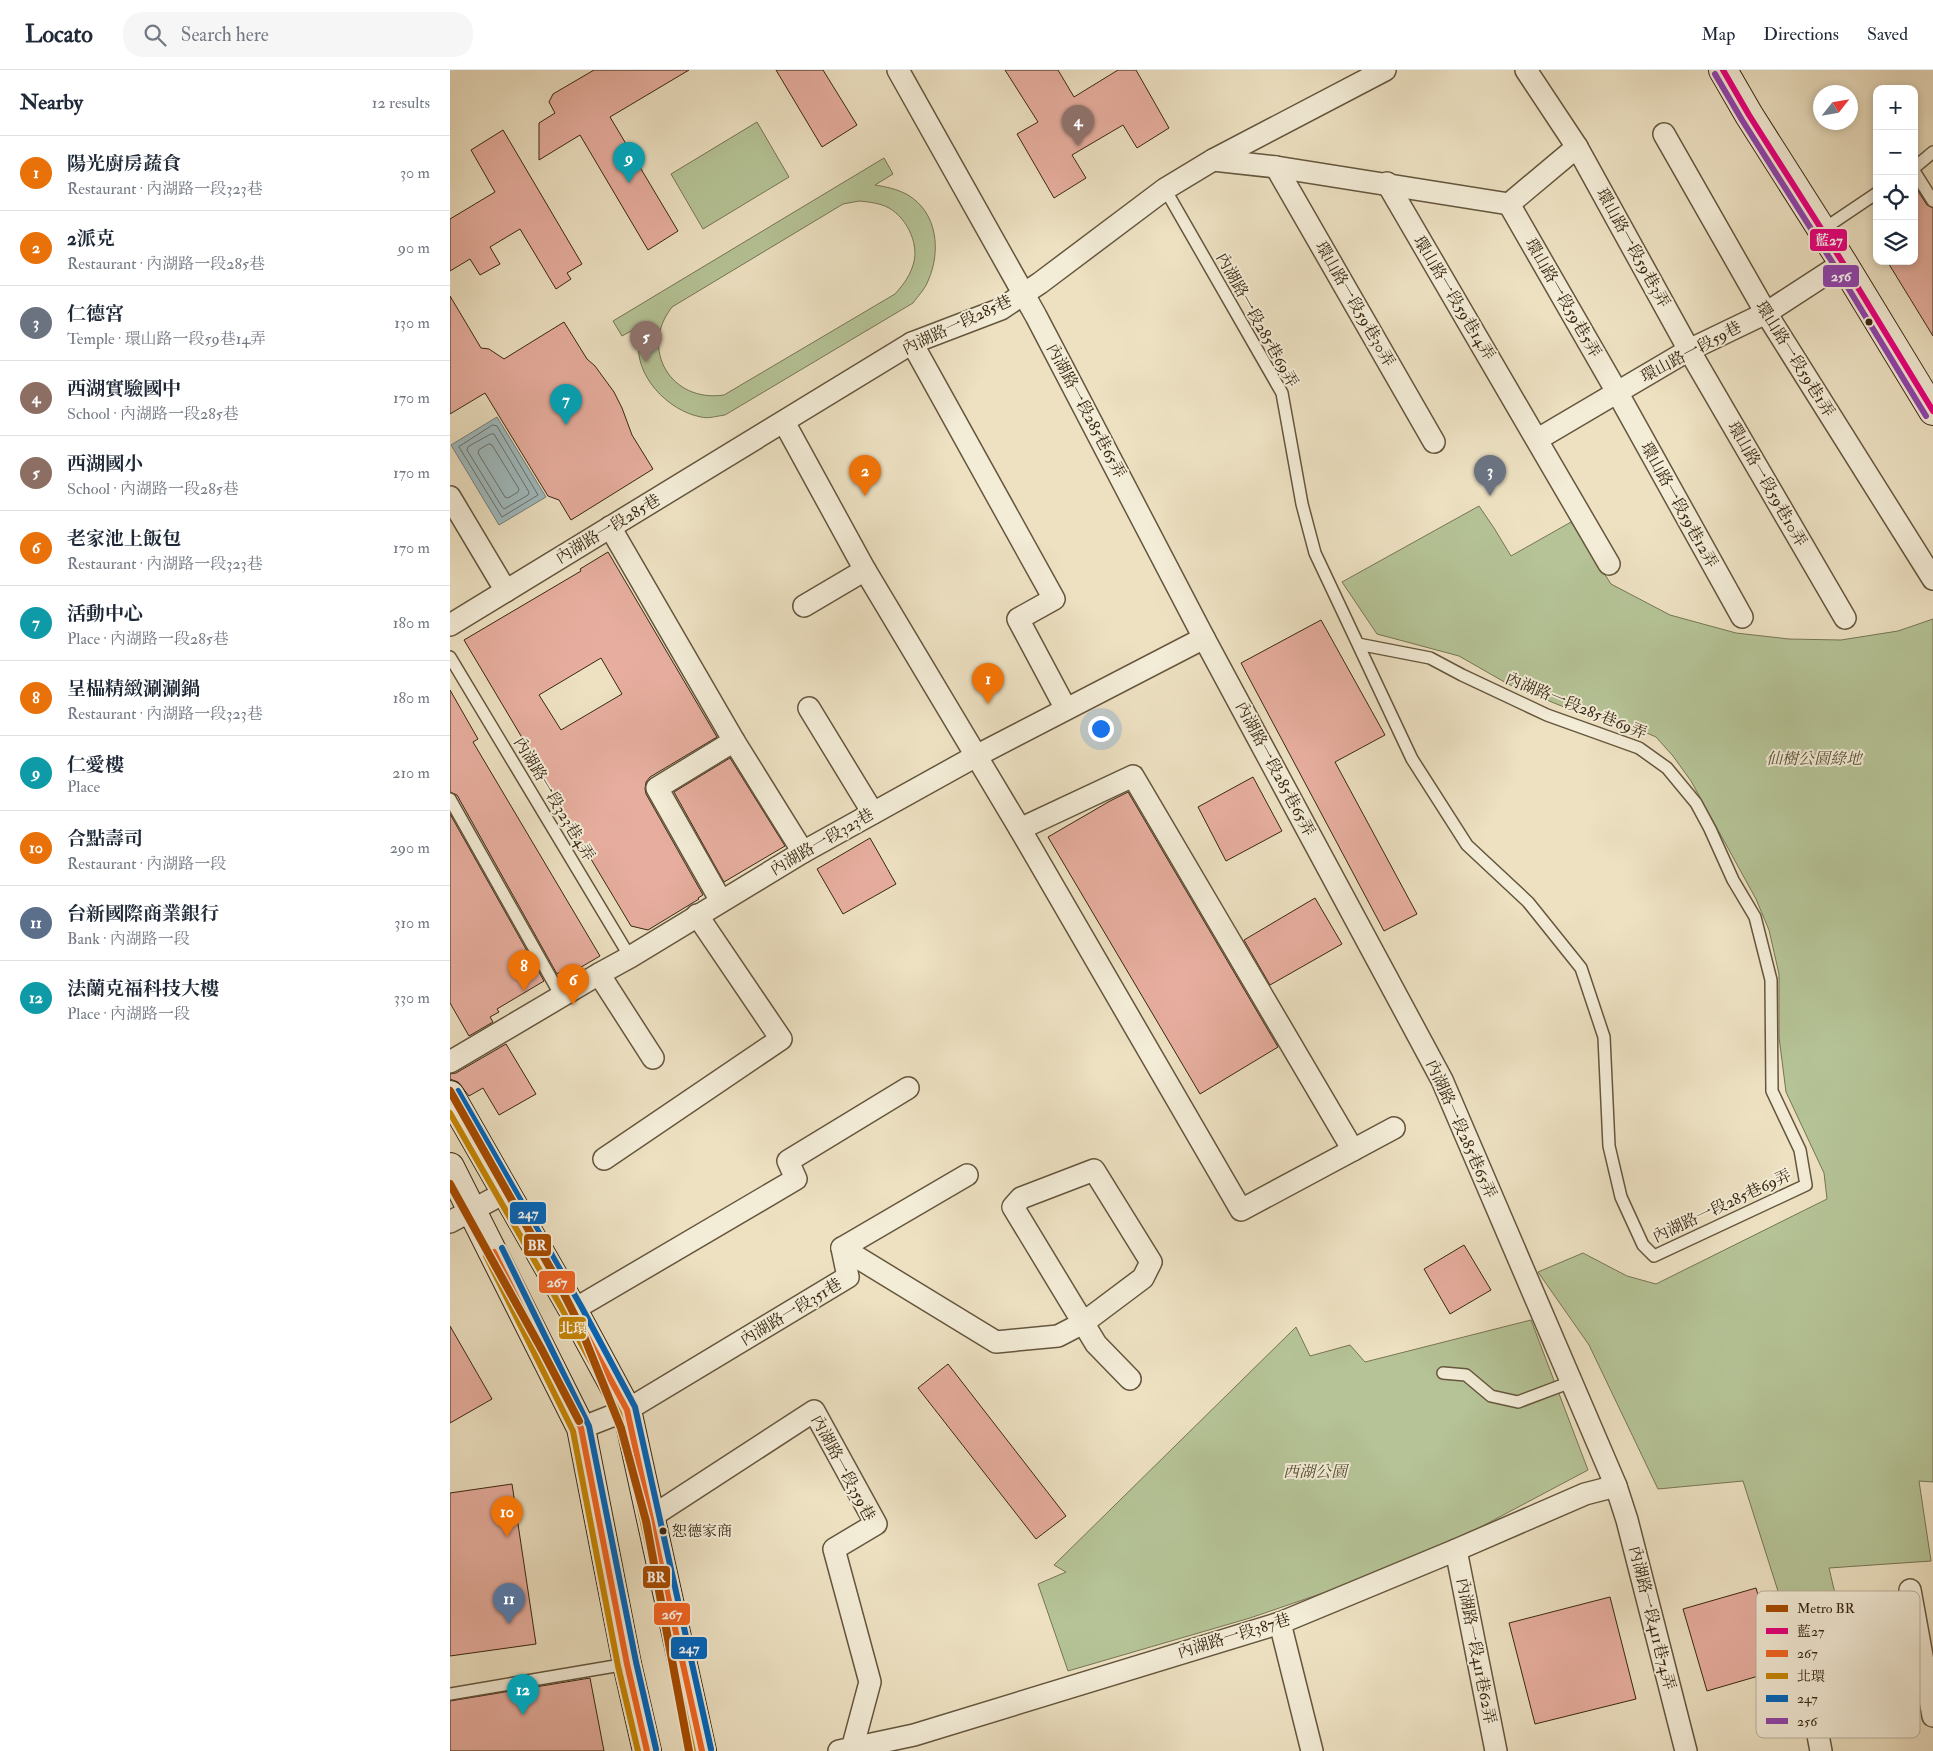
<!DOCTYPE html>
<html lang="en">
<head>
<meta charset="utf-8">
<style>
  body { margin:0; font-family:"IM FELL Double Pica","Noto Serif TC",serif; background:#f6f6f7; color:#1f2937 }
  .controls { position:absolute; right:15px; top:15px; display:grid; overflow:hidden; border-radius:10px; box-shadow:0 2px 8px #0003 }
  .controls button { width:45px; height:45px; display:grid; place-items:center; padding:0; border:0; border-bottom:1px solid #e0e1e3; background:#fff; color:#1f2937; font:25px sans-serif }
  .compass { position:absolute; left:1363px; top:15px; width:45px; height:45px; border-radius:50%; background:#fff; box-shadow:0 2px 8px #0003; rotate:59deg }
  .you { position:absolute; left:650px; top:658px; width:18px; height:18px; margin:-12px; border:4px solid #fff; border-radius:50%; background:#1a73e8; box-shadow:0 0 0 8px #1a73e833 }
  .badge { display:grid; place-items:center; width:32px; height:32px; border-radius:50%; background:#8f2418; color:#fff; font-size:16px; font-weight:700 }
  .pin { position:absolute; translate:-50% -41px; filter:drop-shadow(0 1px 2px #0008) }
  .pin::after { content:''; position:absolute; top:26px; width:18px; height:15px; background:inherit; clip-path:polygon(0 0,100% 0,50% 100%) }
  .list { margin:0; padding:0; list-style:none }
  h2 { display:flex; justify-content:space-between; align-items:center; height:65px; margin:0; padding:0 20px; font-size:21px }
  h2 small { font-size:16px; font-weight:400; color:#747a83 }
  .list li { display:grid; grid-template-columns:32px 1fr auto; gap:15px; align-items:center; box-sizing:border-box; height:75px; padding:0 20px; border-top:1px solid #e0e1e3 }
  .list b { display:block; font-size:19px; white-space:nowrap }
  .list p { margin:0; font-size:16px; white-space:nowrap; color:#747a83 }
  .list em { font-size:16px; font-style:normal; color:#747a83 }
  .icon { flex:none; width:28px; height:28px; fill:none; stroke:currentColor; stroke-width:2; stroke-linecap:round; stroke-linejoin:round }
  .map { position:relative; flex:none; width:1483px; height:1681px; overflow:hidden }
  header { display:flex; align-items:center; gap:30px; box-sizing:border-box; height:70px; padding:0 25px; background:#fff; border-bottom:1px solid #e0e1e3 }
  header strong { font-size:24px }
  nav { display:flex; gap:28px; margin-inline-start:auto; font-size:18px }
  .search { width:350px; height:45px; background:#f6f6f7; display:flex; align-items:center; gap:12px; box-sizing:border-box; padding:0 18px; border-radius:20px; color:#747a83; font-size:19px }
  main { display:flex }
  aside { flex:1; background:#fff }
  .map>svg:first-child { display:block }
</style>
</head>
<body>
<header>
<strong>Locato</strong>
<div class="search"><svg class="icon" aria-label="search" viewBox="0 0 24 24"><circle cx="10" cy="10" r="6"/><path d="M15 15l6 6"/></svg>Search here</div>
<nav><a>Map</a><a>Directions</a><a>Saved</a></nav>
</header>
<main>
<aside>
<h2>Nearby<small>12 results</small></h2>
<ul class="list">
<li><span class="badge" style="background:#e8710a">1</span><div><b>陽光廚房蔬食</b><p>Restaurant · 內湖路一段323巷</p></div><em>30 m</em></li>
<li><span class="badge" style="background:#e8710a">2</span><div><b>2派克</b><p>Restaurant · 內湖路一段285巷</p></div><em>90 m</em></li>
<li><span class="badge" style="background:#6b7280">3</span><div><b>仁德宮</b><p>Temple · 環山路一段59巷14弄</p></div><em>130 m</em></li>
<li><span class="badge" style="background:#8d6e63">4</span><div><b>西湖實驗國中</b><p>School · 內湖路一段285巷</p></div><em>170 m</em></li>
<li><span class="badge" style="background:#8d6e63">5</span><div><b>西湖國小</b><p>School · 內湖路一段285巷</p></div><em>170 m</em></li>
<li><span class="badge" style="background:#e8710a">6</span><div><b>老家池上飯包</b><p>Restaurant · 內湖路一段323巷</p></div><em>170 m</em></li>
<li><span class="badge" style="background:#0f9aa8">7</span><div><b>活動中心</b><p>Place · 內湖路一段285巷</p></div><em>180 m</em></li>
<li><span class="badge" style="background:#e8710a">8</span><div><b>呈榀精緻涮涮鍋</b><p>Restaurant · 內湖路一段323巷</p></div><em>180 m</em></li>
<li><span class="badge" style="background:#0f9aa8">9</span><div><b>仁愛樓</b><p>Place</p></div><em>210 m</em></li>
<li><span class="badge" style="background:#e8710a">10</span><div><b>合點壽司</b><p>Restaurant · 內湖路一段</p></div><em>290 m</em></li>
<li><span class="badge" style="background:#5c6f8a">11</span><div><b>台新國際商業銀行</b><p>Bank · 內湖路一段</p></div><em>310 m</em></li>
<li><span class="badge" style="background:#0f9aa8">12</span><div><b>法蘭克福科技大樓</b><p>Place · 內湖路一段</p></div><em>330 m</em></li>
</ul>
</aside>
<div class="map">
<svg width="1483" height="1681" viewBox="0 0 1483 1681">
  <rect width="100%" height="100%" fill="#ede1c2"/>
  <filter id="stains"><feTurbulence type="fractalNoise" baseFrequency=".004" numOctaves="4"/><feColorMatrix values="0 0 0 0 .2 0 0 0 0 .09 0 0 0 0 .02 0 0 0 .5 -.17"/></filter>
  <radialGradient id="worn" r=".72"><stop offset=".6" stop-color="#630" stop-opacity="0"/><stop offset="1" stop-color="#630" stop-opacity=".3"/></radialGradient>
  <g fill="#b5c396" stroke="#767554" fill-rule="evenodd">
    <path d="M307,52L339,107L253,159L221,104Z"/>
    <path d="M434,88L443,104L425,115C437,117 447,119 458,125C488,143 491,182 478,211C475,219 468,226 463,233L275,345C267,346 258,349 251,347C218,341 183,305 189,269C190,264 192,259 194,254L172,266L163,251ZM409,131C419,132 430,133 439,138C458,149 471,177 462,198C458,209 452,216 445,224L274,325C221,333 189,279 222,237L393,134Z"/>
    <path d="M1029,436L1044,458L1061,486L1121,452L1161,514L1220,545L1286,563L1339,569L1391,570L1448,561L1483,549V1412L1469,1411L1481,1491L1379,1498L1391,1549L1334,1540L1293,1411L1208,1419L1139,1275L1088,1202L1133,1183L1177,1206L1206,1214L1377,1129L1374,1103L1336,1022L1329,967V904L1319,860L1306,829L1241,711L1223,686L1206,667L1181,656L1142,647L1109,635L1058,614L1009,586L927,564L892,512Z"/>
    <path d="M1081,1250L1138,1400L1008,1469L905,1512L800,1548L618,1601L588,1514L616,1502L604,1495L846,1257L860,1286L900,1275L915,1292Z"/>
  </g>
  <path fill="#9fbabf" stroke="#767f79" d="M47,347L96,427L49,455L1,375Z"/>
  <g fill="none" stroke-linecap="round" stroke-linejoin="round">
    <g stroke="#6c7068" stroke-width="1">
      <path d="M43,355L47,356L88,425L52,447L9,377Z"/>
      <path d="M41,364H44L79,422L78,425L54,439L52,437L17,380L18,377Z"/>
      <path d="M39,374L42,375L69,419L68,422L58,428L55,427L28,383L29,380Z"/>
    </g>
  </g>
  <g fill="#e7ae9f" stroke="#382711" fill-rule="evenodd">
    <path d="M144,0H239L160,47L228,161L198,180L130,65L89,90V53L105,43L99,32L103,24Z"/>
    <path d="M326,0H373L407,55L372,77Z"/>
    <path d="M555,0H608L624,27L668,0H686L719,58L687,78L673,55L622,85L636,108L604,128L567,64L588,52Z"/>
    <path d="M53,60L132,194L117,203L121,209L106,219L70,159L40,177L50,194L30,205L20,189L0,201V149L45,122L21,80Z"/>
    <path d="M1464,115L1477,135L1483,138V266L1437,191H1464Z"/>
    <path d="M0,226L31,278L39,279L54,289L114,252L137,289L145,296L164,322L172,338L182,365L203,399L121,450L109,430L98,426L35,323L0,344Z"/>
    <path d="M158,482L267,667L200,707L196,712L195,719L196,724L253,825L248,828L249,829L198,860L181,856L108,734L75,677L77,676L14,570L131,501L130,499ZM151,588L172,624L111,660L89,625Z"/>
    <path d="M871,550L935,665L885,692L967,844L934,861L791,593Z"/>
    <path d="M0,620L28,669L23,672L150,886L121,903L118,897L107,904L7,725L0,722Z"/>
    <path d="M280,688L335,776L274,812L224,722Z"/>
    <path d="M803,707L832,761L776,791L748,737Z"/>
    <path d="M678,722L828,977L750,1024L598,767L660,731Z"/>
    <path d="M0,744L94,911L47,939L49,942L40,947L43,952L19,966L0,933Z"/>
    <path d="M420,768L446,814L393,844L367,799Z"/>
    <path d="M865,828L892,874L820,915L794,870Z"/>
    <path d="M56,974L86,1024L49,1045L33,1018L19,1026L8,1012L0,1009V1004L6,1003Z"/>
    <path d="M1014,1175L1041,1220L1000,1244L974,1199Z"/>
    <path d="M0,1256L42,1329L0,1353Z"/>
    <path d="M498,1294L616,1446L586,1469L468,1318Z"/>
    <path d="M62,1414L86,1574L0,1586V1423Z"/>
    <path d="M1306,1518L1329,1600L1257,1621L1233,1539Z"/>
    <path d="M1160,1527L1186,1629L1085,1654L1059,1553Z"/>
    <path d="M140,1608L154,1681H0V1631Z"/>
  </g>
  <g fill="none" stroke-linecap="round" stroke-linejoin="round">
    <g stroke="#65563d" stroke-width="14">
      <g id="lane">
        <path d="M1464,98L1483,82"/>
        <path d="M1464,101L1483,131"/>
        <path d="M715,119L832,323L852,434L865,483L962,689L1017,775L1078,832L1131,898L1154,967L1159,1076L1171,1127L1193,1175L1204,1186L1356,1115L1350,1080L1322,1021L1321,910L1305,847L1283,810L1260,759L1246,733L1217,698L1189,678L1097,645L1012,605L980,588L908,574"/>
        <path d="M1372,160L1427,123"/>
        <path d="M0,587L180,887"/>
        <path d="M0,729L111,926"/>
        <path d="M993,1303L1016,1305L1041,1326L1068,1332L1121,1312"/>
        <path d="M0,1624L177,1594"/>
      </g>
    </g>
    <g stroke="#65563d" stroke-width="24">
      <g id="street">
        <path d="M448,0L586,246L754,568L992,1010L1166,1416L1177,1450L1236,1681"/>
        <path d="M1076,0L1127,77L1239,280L1395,548"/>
        <path d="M1214,64L1316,243L1483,509"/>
        <path d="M763,90L826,97L1059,134L1127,77"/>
        <path d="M826,97L984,372"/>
        <path d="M937,113L1159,494"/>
        <path d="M1059,134L1167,322L1292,547"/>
        <path d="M462,273L604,529L568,549L616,639"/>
        <path d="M334,352L415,500L570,759L791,1140L903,1080"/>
        <path d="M1088,369L1239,280L1316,243L1393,193"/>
        <path d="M0,427L56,521"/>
        <path d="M160,457L284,671L353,782"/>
        <path d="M354,536L415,500"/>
        <path d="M0,555L462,273L551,239L590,213L715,119L763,90L935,0"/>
        <path d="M359,638L423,743"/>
        <path d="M570,759L683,706L903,1080L944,1058"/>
        <path d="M271,831L207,718L284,671"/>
        <path d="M149,904L203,988"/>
        <path d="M0,992L149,904L180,887L353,782L526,686L754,568"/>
        <path d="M154,1089L331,969L247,845"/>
        <path d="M0,1152L56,1122"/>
        <path d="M392,1178L546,1272L608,1266L633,1253L693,1208L701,1192L644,1100L571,1128L563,1137L646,1274L680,1309"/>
        <path d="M123,1240L346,1109L338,1091L458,1018"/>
        <path d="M131,1358L177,1340L398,1207L392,1178L517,1105"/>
        <path d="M201,1447L364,1341L426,1454L384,1479L420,1612L402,1679"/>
        <path d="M1006,1480L1046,1681"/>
        <path d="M1460,1520L1483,1646"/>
        <path d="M830,1553L862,1681"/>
        <path d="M1355,1596L1371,1681"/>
        <path d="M389,1681L464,1665L830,1553L1006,1480L1135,1424L1166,1416"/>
      </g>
    </g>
    <g stroke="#382711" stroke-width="30">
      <g id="secondary">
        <path d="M1273,0L1299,45L1393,193L1483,341"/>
        <path d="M0,1025L123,1240L177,1340L252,1681"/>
        <path d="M0,1097L131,1358L177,1594L197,1681"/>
      </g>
    </g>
    <use href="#lane" stroke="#f3ecd7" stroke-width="11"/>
    <use href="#street" stroke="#f3ecd7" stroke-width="21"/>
    <use href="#secondary" stroke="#f3ecd7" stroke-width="28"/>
    <g stroke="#f3ecd7" stroke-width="10">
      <path id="bus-1" d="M1273,0L1299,45L1393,193L1483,341"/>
    </g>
    <g stroke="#f3ecd7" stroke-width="10">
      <g id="bus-2">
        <path d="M0,1025L123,1240L177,1340L252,1681"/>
        <path d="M44,1182L131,1358L177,1594L197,1681"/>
      </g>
    </g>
    <g stroke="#f3ecd7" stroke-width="10">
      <g id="bus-3">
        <path d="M0,1043L115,1244L169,1343L243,1681"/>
        <path d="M36,1186L123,1361L168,1596L188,1681"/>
      </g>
    </g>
    <g stroke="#f3ecd7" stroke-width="10">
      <g id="bus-4">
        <path d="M8,1021L131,1236L185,1337L261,1679"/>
        <path d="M52,1178L139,1356L186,1592L206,1679"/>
      </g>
    </g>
    <g stroke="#f3ecd7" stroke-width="10">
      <path id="bus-5" d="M1265,4L1292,50L1386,198L1476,346"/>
    </g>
    <use href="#bus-1" stroke="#e5007d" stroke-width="6"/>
    <use href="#bus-2" stroke="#f26522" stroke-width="6"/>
    <use href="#bus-3" stroke="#c78604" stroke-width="6"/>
    <use href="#bus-4" stroke="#0065bd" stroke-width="6"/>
    <use href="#bus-5" stroke="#8e44ad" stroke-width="6"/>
    <g stroke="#f3ecd7" stroke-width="11">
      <g id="metro-1">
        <path d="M0,1021L107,1210L129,1254L171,1358L196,1451L239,1681"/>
        <path d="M0,1114L92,1280L129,1351"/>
      </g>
    </g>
    <use href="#metro-1" stroke="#a74c00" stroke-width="8"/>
  </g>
  <g fill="#382711" stroke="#f3ecd7" stroke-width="2">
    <circle cx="1419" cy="252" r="4.5"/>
    <circle cx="213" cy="1461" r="4.5"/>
  </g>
  <g text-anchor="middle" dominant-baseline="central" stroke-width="4" stroke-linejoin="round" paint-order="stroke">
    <g font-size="15" fill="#382711" stroke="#f3ecd7" text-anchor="start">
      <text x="222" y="1461">恕德家商</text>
    </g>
    <g font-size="16" fill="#382711" stroke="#f3ecd7">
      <text transform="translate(1183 178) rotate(61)">環山路一段59巷3弄</text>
      <text transform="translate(1004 228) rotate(59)">環山路一段59巷14弄</text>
      <text transform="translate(1113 228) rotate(60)">環山路一段59巷5弄</text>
      <text transform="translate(905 234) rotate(60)">環山路一段59巷30弄</text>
      <text transform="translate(807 250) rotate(61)">內湖路一段285巷69弄</text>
      <text transform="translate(507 255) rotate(-25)">內湖路一段285巷</text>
      <text transform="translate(1241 282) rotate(-28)">環山路一段59巷</text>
      <text transform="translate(1345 289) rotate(58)">環山路一段59巷1弄</text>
      <text transform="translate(636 341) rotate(62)">內湖路一段285巷65弄</text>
      <text transform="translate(1317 414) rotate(60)">環山路一段59巷10弄</text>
      <text transform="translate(1229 435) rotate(61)">環山路一段59巷12弄</text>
      <text transform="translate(158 459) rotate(-31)">內湖路一段285巷</text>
      <text transform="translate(1126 636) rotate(22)">內湖路一段285巷69弄</text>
      <text transform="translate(825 699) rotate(62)">內湖路一段285巷65弄</text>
      <text transform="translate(104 729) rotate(59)">內湖路一段323巷4弄</text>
      <text transform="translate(372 772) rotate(-30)">內湖路一段323巷</text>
      <text transform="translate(1011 1059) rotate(66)">內湖路一段285巷65弄</text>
      <text transform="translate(1272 1136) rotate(-25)">內湖路一段285巷69弄</text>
      <text transform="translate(341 1242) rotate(-31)">內湖路一段351巷</text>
      <text transform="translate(393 1398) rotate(62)">內湖路一段359巷</text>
      <text transform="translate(1202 1548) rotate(76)">內湖路一段411巷74弄</text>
      <text transform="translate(784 1566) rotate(-17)">內湖路一段387巷</text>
      <text transform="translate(1026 1581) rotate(79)">內湖路一段411巷62弄</text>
    </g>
    <g font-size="16" font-style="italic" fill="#574e32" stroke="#f3ecd7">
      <text x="1364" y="689">仙樹公園綠地</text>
      <text x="865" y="1402">西湖公園</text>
    </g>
  </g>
  <rect x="1306" y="1521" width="164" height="147" rx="8" fill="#f3ecd7" stroke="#bbb19c" stroke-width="1"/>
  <rect x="1316" y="1535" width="22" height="7" fill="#a74c00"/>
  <rect x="1316" y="1558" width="22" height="6" fill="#e5007d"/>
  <rect x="1316" y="1580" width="22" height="7" fill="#f26522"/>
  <rect x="1316" y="1603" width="22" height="6" fill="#c78604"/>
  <rect x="1316" y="1625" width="22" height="7" fill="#0065bd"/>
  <rect x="1316" y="1648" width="22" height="6" fill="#8e44ad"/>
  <g font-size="14" fill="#382711">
    <text x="1347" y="1543">Metro BR</text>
    <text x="1347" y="1566">藍27</text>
    <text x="1347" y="1588">267</text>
    <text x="1347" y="1611">北環</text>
    <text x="1347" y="1633">247</text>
    <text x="1347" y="1656">256</text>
  </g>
  <g stroke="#f3ecd7" stroke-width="2">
    <rect x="1359" y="158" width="39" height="24" rx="5" fill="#e5007d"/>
    <rect x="1372" y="194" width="38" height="24" rx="5" fill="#8e44ad"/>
    <rect x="59" y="1131" width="38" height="24" rx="5" fill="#0065bd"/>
    <rect x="73" y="1163" width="29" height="24" rx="5" fill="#a74c00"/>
    <rect x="88" y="1200" width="38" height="24" rx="5" fill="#f26522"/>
    <rect x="108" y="1246" width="29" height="24" rx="5" fill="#c78604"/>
    <rect x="192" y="1495" width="29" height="24" rx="5" fill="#a74c00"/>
    <rect x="203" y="1532" width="38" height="24" rx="5" fill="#f26522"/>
    <rect x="220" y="1566" width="38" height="24" rx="5" fill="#0065bd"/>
  </g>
  <g font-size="14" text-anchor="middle" font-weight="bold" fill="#fff">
    <text x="1379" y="175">藍27</text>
    <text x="1391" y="211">256</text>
    <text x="78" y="1148">247</text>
    <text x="87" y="1180">BR</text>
    <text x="107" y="1217">267</text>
    <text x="123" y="1263">北環</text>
    <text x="206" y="1512">BR</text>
    <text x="222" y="1549">267</text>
    <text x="239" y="1583">247</text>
  </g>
  <rect width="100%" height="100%" filter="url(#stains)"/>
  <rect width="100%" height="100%" fill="url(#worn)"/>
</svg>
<div class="controls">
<button>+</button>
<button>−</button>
<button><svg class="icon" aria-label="locate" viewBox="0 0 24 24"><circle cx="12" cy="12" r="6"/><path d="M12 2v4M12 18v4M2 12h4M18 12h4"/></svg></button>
<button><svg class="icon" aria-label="layers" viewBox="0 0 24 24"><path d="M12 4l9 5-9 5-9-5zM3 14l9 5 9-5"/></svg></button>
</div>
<svg class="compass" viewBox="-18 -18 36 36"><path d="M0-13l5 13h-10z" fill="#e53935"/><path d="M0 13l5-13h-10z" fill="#747a83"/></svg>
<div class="you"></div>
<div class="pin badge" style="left:538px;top:634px;background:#e8710a">1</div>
<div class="pin badge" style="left:415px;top:426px;background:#e8710a">2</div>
<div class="pin badge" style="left:1040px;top:426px;background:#6b7280">3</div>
<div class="pin badge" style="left:628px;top:76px;background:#8d6e63">4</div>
<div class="pin badge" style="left:196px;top:292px;background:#8d6e63">5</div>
<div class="pin badge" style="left:123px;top:935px;background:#e8710a">6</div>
<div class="pin badge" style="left:116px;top:355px;background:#0f9aa8">7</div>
<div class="pin badge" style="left:74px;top:921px;background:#e8710a">8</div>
<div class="pin badge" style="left:179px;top:113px;background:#0f9aa8">9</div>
<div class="pin badge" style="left:57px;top:1467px;background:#e8710a">10</div>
<div class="pin badge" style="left:59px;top:1554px;background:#5c6f8a">11</div>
<div class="pin badge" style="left:73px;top:1645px;background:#0f9aa8">12</div>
</div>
</main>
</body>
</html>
